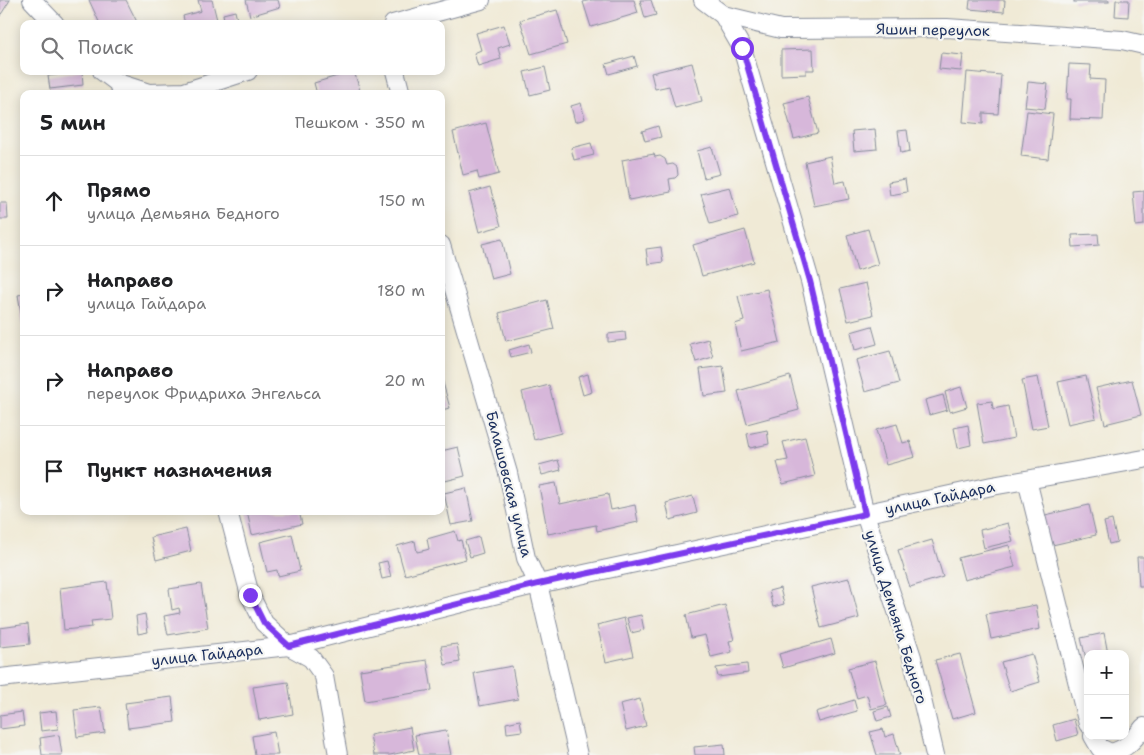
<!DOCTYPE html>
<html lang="ru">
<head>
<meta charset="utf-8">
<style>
  body { margin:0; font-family:"Shantell Sans",sans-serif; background:#f6f6f6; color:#202124 }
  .controls { position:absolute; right:15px; bottom:15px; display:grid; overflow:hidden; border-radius:10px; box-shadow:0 2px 12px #0003 }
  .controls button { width:45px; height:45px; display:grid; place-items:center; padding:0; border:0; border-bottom:1px solid #e0e0e0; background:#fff; color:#202124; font:25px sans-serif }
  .stop { position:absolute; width:15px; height:15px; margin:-11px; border:4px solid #7c3aed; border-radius:50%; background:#fff }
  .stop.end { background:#7c3aed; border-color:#fff; box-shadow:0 1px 5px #0008 }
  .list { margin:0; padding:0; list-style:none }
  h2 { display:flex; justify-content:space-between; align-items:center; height:65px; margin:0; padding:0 20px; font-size:21px }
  h2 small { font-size:16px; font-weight:400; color:#757577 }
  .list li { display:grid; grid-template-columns:32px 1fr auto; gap:15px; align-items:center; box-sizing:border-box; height:90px; padding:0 20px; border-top:1px solid #e0e0e0 }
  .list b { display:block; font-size:19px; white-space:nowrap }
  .list p { margin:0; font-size:16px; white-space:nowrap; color:#757577 }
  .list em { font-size:16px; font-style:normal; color:#757577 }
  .icon { flex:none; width:28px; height:28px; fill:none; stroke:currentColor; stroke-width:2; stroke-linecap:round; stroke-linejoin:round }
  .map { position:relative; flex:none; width:1144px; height:755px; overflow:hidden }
  .search { position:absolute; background:#fff; box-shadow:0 2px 12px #0003; left:20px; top:20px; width:425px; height:55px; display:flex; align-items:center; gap:12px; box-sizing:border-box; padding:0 18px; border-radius:10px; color:#757577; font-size:19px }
  .panel { position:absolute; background:#fff; box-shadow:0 2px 12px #0003; left:20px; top:90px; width:425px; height:425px; border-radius:10px }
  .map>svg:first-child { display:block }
</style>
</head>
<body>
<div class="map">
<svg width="1144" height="755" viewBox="0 0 1144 755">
  <rect width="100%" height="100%" fill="#f6f6f2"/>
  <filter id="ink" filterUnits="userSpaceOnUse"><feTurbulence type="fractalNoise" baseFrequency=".02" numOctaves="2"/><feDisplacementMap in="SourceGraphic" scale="10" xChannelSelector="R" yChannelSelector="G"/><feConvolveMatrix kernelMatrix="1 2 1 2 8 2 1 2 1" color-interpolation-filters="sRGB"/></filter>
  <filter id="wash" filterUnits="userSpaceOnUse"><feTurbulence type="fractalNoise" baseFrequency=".0096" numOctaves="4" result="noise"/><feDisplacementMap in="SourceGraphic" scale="20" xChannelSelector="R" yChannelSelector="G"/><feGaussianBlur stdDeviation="1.12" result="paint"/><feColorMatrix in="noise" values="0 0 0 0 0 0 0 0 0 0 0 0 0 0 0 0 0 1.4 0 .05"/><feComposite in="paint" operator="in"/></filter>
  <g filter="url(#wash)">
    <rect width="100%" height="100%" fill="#f0ead6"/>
    <g id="blocks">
      <g fill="#d7b7da">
        <path d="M0,0H10L0,16Z"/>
        <path d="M89,0H126L137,22L132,24H100Z"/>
        <path d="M198,0H212L217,20L214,21L215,24H185L183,16L201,11Z"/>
        <path d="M246,0H278L280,7L250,16Z"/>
        <path d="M591,0H634L638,13L591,27L583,2Z"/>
        <path d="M640,0H651L656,15L645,18Z"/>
        <path d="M970,0H1005L1004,12L969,9Z"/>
        <rect x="1074" y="0" width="35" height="2"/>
        <path d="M1116,0H1129L1128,17L1115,16Z"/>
        <path d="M557,10L567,44L531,54L520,20Z"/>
        <path d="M235,11L238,24H225L223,14Z"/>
        <path d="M504,25L510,44L498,48L501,59L478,66L474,53L481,50L476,33Z"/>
        <path d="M813,49L814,70H806V74L781,75V50Z"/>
        <path d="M941,53L963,55L961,71L939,69Z"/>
        <path d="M634,56L637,66L609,74L606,64Z"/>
        <path d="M692,63L702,101L675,108L669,86L655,89L651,73Z"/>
        <path d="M1069,64L1091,65L1090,79L1105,80L1103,120L1070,119L1071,99H1067Z"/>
        <path d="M545,67L550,90L530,95L524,72Z"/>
        <path d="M82,71L83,85L50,89L48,76Z"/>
        <path d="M354,71L361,94H317L314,83Z"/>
        <path d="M967,72L1001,75L998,114L983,113V124L963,122Z"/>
        <path d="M1028,82L1048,84L1045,109L1025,107Z"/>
        <path d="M808,97L818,133L794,139L784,103Z"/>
        <path d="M581,103L585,119L575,122L571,106Z"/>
        <path d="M1027,111L1053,114L1048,159L1021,156Z"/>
        <path d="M486,123L499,174L479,179L477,171L463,175L453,132Z"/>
        <path d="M658,126L661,137L645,141L642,131Z"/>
        <path d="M875,129L877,149L854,151L852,131Z"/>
        <path d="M907,130L910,151L901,153L898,131Z"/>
        <path d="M591,143L594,155L574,160L571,148Z"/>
        <path d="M712,147L720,174L704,178L697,151Z"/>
        <path d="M654,154L655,157L660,156L665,159L667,165L673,164L677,167L678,175L675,178L669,179L671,192L629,200L622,160Z"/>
        <path d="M830,156L835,183L845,181L849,199L814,206L805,162Z"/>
        <path d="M905,179L907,192L890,195L888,182Z"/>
        <path d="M490,187L501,226L479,232L469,193Z"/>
        <path d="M730,187L738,216L710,224L701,194Z"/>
        <path d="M1144,191V225L1136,226L1133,192Z"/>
        <path d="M0,203H7L8,219H0Z"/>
        <path d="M868,229L878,264L857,271L847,235Z"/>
        <path d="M745,230L754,262L702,276L693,245Z"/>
        <path d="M1098,234L1099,245L1073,247L1072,235Z"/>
        <path d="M502,239L510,274L491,279L482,244Z"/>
        <path d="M661,247L663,262L648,264L646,249Z"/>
        <path d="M866,283L873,315L848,321L840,289Z"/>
        <path d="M767,289L780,342L741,351L735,324L744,321L738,296Z"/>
        <path d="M24,294V324H23L18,295Z"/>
        <path d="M547,300L554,329L506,341L499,313Z"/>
        <path d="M872,326L877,344L855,350L851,332Z"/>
        <path d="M625,332L626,340L608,342V334Z"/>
        <path d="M708,339L713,357L696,362L690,344Z"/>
        <path d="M529,344L531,352L511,357L509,350Z"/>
        <path d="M890,351L899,383L865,392L856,360Z"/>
        <path d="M723,366L727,393L704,396L700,369Z"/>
        <path d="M588,374L592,392L583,395L578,377Z"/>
        <path d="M790,376L799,410L747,424L738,391Z"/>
        <path d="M1086,376L1096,418L1068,424L1058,382Z"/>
        <path d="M1038,377L1048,426L1032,429L1022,380Z"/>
        <path d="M442,379L450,408L441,410V380Z"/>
        <path d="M1132,380L1141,415L1105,424L1096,388Z"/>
        <path d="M549,385L561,433L534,440L522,392Z"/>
        <path d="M961,387L967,407L950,412L945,392Z"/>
        <path d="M943,395L947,410L929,415L925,400Z"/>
        <path d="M992,401L993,409L1008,406L1014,438L984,444L977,403Z"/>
        <path d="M897,424L903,443L910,441L915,457L886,465L876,430Z"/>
        <path d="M968,425L971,445L958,448L954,428Z"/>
        <path d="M767,430L769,444L750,448L747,434Z"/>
        <path d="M805,437L815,476L783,484L777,462L788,460L783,442Z"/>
        <path d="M458,447L465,476L441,482V451Z"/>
        <path d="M558,460L561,470L542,475L539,465Z"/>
        <path d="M556,483L560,504L608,494L611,510L635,505L638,522L597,531L596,525L548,534L539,486Z"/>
        <path d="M466,488L473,521L451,525L444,493Z"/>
        <path d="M693,496L697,513L670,520L666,503Z"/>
        <path d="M1089,505L1096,535L1048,546L1041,516Z"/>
        <path d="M247,511H299L302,524L252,535Z"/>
        <path d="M1112,520L1117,542L1109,544L1104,522Z"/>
        <path d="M1008,523L1013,541L984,548L980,530Z"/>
        <path d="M186,529L191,551L156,560L151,537Z"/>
        <path d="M455,531L458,541L461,540L466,559L405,575L397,546L415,541L417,552L426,550L429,549L427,539Z"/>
        <path d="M292,534L300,571L278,576L277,570L267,572L260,542Z"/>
        <path d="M479,537L483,553L470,557L465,541Z"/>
        <path d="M932,540L943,577L910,587L898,550Z"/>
        <path d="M1009,545L1015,567L964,580L958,558Z"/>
        <path d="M1137,557H1144V586H1139Z"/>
        <path d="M387,561L391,577L382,579L378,563Z"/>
        <path d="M849,578L859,618L821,628L811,587Z"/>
        <path d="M107,582L111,619L91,621L92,627L64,630L60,588Z"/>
        <path d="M201,584L208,628L168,635L164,616L180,613L179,608L172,610L169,589Z"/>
        <path d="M780,588L784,604L773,607L769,591Z"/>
        <path d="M725,605L734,640L729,641L732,652L711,657L705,635L691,638L686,615Z"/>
        <path d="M1036,605L1040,629L991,639L986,614Z"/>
        <path d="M145,614L148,632L138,634L136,616Z"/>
        <path d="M641,615L644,630L631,633L627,618Z"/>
        <path d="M624,618L633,656L606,662L597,625Z"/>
        <path d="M28,624L30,644L0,647V628Z"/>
        <path d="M1104,633L1108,654H1088L1087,663L1081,638Z"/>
        <path d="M831,639L835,653L783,668L779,654Z"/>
        <path d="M457,644L460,662L445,665L441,646Z"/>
        <path d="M960,654L976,712L952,719L935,660Z"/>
        <path d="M1032,654L1040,682L1010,691L1001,662Z"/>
        <path d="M427,660L432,690L365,701L360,670Z"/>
        <path d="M875,661L887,705L871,709L867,695L857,698L848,668Z"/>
        <path d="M747,664L748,673L718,677L716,668Z"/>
        <path d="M512,666L518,699L480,706L474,673Z"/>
        <path d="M288,682L293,714L259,720L253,687Z"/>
        <path d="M172,697L175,722L128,728L125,703Z"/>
        <path d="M640,699L646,726L626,731L620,704Z"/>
        <path d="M854,700L857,711L819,722L816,712Z"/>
        <path d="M101,707L105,733L77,737L74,710Z"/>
        <path d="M888,707L891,717L877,721L874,711Z"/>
        <path d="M56,711L58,729L41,731L39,713Z"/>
        <path d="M22,712L24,726L0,729V715Z"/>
        <path d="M1074,719L1078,735L1057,741L1053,725Z"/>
        <path d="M520,720L522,731L507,733L506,723Z"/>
        <path d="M410,727L414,750L390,755H374L370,735Z"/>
        <path d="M883,729L885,737L894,734L900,755H877L870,732Z"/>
        <path d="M446,730L451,755H419L415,735Z"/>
        <path d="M274,732L278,755H255L252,736Z"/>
        <path d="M59,735L62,755H42L40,738Z"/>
        <path d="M724,744L725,755H695L694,747Z"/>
      </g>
    </g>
  </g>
  <g filter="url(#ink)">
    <use href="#blocks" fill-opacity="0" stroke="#868c9a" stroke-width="1"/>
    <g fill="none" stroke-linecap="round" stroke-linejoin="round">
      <g stroke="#868c9a" stroke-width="20">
        <g id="street">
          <path d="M32,0L55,24"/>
          <path d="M703,0L723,15L742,48L810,281L865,514L912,657L935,755"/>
          <path d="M723,15L781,29L947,28L1122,40L1144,45"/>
          <path d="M393,24L481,0"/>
          <path d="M102,71L118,83L121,94"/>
          <path d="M395,71L401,94"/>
          <path d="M118,83L149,93L184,92L248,71"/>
          <path d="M441,245L508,473L526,558L538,584L578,755"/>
          <path d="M1027,480L1088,724"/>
          <path d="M228,511L250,595L264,623L289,646L311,658L324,676L338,755"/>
          <path d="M0,678L289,646L538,584L992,486L1144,459"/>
          <path d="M1093,736L1100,748L1111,753C1127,749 1134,739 1144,727"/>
        </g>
      </g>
      <use href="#street" stroke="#fff" stroke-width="18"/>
    </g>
  </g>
  <g fill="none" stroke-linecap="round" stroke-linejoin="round" filter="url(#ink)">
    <path stroke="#7c3aed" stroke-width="6" d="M250,595L264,623L289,646L538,584L865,514L810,281L742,48"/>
  </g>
  <g text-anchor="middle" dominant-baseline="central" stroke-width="4.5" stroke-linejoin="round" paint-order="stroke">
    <g font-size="15" fill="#1b2f5e" stroke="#f6f6f2">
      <text transform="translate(933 30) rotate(1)">Яшин переулок</text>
      <text transform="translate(509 484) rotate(76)">Балашовская улица</text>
      <text transform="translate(940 498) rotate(-12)">улица Гайдара</text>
      <text transform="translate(896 617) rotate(73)">улица Демьяна Бедного</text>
      <text transform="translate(207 655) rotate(-6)">улица Гайдара</text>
    </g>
  </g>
</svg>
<div class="controls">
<button>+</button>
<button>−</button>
</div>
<div class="stop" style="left:742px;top:48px"></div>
<div class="stop end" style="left:250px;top:595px"></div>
<div class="search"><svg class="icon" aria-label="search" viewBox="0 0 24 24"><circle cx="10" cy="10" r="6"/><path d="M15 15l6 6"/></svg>Поиск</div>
<section class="panel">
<h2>5 мин<small>Пешком · 350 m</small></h2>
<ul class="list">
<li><svg class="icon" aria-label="ahead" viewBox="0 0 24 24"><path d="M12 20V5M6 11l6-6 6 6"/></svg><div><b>Прямо</b><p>улица Демьяна Бедного</p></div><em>150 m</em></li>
<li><svg class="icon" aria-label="right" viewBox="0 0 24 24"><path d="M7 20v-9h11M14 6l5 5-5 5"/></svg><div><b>Направо</b><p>улица Гайдара</p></div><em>180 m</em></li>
<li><svg class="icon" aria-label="right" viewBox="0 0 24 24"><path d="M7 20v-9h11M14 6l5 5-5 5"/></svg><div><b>Направо</b><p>переулок Фридриха Энгельса</p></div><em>20 m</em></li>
<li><svg class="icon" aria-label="arrive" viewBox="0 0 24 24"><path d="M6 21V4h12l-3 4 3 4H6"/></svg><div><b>Пункт назначения</b></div></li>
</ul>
</section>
</div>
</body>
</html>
